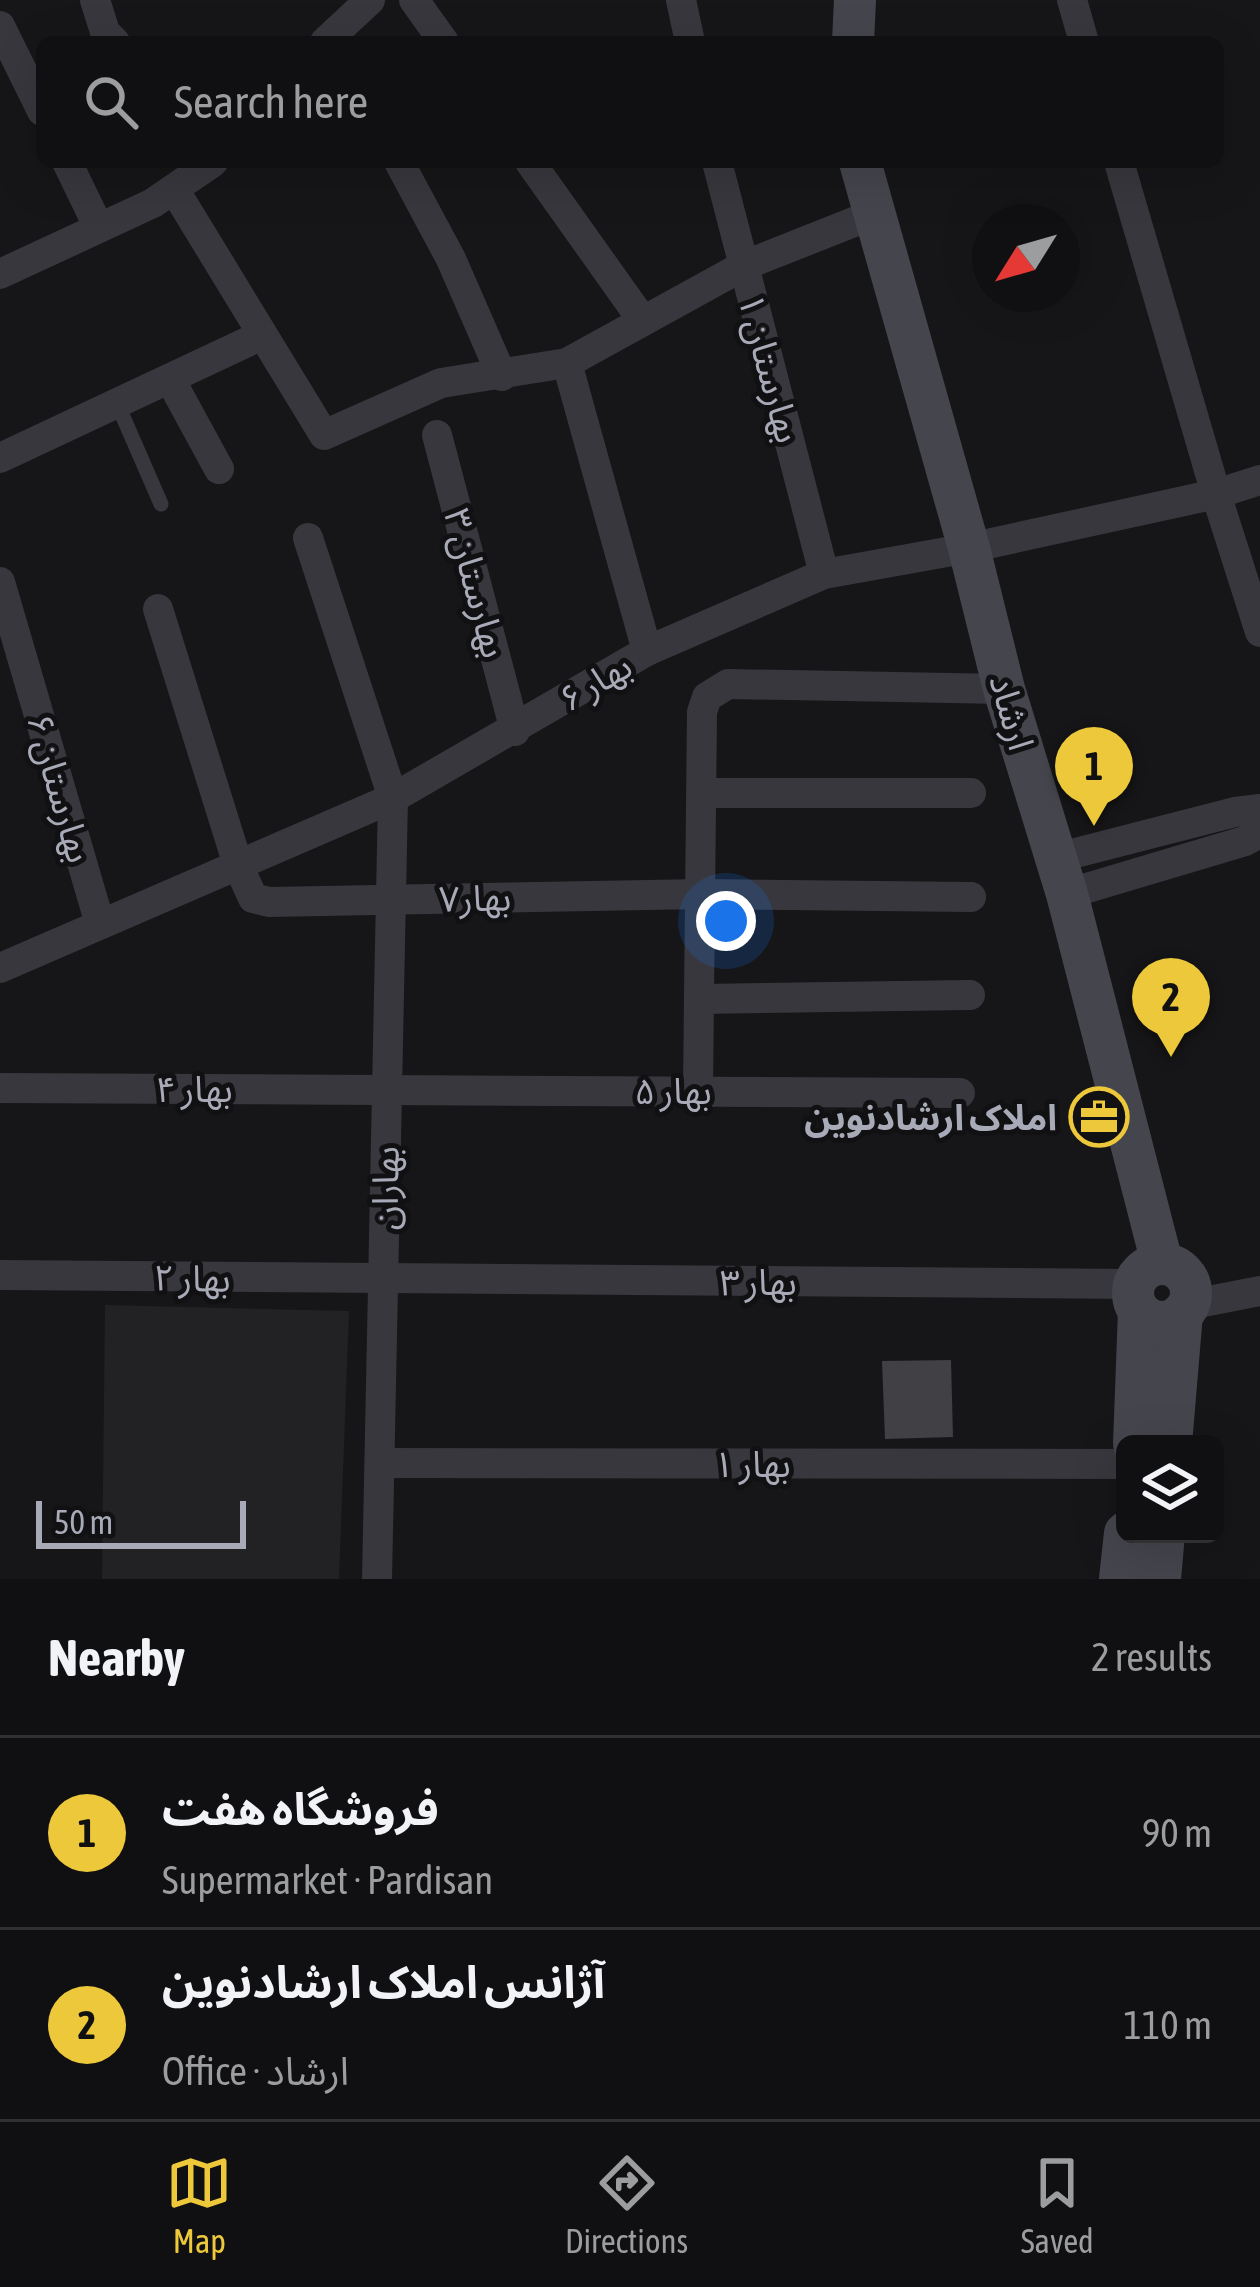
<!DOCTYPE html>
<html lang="en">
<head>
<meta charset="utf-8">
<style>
  body { margin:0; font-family:"Asap Condensed","Noto Sans Arabic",sans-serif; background:#19191b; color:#f1f3f6 }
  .controls { position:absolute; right:36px; bottom:36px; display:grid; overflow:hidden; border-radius:18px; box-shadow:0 12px 48px #0002 }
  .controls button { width:108px; height:108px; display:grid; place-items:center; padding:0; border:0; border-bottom:3px solid #303032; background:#101012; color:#f1f3f6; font:60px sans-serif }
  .compass { position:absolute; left:972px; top:204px; width:108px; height:108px; border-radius:50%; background:#101012; box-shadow:0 12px 48px #0002; rotate:233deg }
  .scale { position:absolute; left:36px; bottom:30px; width:210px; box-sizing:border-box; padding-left:12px; border:6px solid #a8abb7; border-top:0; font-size:33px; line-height:42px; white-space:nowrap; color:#a8abb7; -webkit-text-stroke:9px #111113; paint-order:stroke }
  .you { position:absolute; left:726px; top:921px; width:42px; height:42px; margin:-30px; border:9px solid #fff; border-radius:50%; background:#1a73e8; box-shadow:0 0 0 18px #1a73e833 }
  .badge { display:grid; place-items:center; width:78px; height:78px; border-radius:50%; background:#ecc83a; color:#111; font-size:39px; font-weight:700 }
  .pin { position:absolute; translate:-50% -99px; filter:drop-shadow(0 3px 6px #0008) }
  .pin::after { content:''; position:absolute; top:63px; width:42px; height:36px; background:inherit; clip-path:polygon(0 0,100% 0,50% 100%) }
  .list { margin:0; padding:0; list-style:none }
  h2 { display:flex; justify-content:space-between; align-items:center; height:156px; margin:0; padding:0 48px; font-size:51px }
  h2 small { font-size:39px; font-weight:400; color:#9c9d9f }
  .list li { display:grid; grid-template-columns:78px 1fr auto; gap:36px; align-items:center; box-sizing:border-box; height:192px; padding:0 48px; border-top:3px solid #303032 }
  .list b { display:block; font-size:45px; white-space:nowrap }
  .list p { margin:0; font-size:39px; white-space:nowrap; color:#9c9d9f }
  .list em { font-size:39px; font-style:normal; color:#9c9d9f }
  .icon { flex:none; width:66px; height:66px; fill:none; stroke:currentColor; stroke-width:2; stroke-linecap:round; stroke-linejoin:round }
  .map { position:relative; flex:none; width:1260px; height:1579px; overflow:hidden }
  .search { position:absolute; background:#101012; box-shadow:0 12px 48px #0002; left:36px; right:36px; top:36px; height:132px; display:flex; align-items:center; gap:30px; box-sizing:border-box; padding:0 42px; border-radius:18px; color:#9c9d9f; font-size:45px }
  .sheet { height:540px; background:#101012 }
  nav { display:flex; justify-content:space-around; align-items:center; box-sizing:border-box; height:168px; border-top:3px solid #303032; background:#101012; font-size:33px; color:#9c9d9f }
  nav a { display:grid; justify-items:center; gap:6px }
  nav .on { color:#ecc83a }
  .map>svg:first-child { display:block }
</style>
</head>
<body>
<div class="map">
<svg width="1260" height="1579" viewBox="0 0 1260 1579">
  <rect width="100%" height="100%" fill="#161618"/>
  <path fill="#222225" d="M105,1305L349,1311L339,1579H102Z"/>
  <path fill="#404045" d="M951,1360L953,1437L885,1439L882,1361Z"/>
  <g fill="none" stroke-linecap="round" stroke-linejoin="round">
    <path stroke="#37373d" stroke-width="15" d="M117,403L161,504"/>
    <g stroke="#37373d" stroke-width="30">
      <path d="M95,0L105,32L115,42"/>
      <path d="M414,0L444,42"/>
      <path d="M681,0L690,42"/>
      <path d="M1072,0L1084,42"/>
      <path d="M0,26L42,111"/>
      <path d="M325,42L370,0"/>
      <path d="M67,162L98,226"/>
      <path d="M399,162L451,259L502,376"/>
      <path d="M530,162L643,321"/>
      <path d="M717,162L824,574"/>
      <path d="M174,189L324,435L441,383L567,363L743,266L874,214"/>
      <path d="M0,274L153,203L213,162"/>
      <path d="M567,363L647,651"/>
      <path d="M170,379L219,469"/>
      <path d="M437,435L515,731"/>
      <path d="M0,458L262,335"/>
      <path d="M1260,480L1216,494L1260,632"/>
      <path d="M308,538L393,798L377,1579"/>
      <path d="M0,582L100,924"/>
      <path d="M158,609L238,865L253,898L269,902L703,894L971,897"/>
      <path d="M702,793H971"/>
      <path d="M1056,858L1235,812L1260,809"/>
      <path d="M1067,894L1245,841L1260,833"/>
      <path d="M0,968L393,798L647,651L824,574L969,548L1216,494L1119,162"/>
      <path d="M701,999L970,995"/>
      <path d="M0,1088L960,1093"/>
      <path d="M698,1091L702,712L707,697L728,684L1004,689"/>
      <path d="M0,1275L1134,1284"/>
      <path d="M1188,1305L1260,1291"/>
      <path d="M380,1463L1125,1464"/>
    </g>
    <g stroke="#45464d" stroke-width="42">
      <path d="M853,42L855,0"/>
      <path d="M860,162L969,548L1004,689L1067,894L1162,1263"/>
      <circle cx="1162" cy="1293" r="29"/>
      <path d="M1134,1444L1139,1311"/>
      <path d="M1171,1444L1182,1313"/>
      <path d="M1120,1579L1125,1533"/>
      <path d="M1160,1579L1164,1534"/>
    </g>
  </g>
  <defs>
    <g id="office-ring" transform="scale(3)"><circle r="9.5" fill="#111113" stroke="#ecc83a" stroke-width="1.5"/><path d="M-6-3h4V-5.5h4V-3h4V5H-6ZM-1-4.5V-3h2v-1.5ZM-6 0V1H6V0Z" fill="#ecc83a"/></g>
  </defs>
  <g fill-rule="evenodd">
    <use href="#office-ring" x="1099" y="1117"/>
  </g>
  <g text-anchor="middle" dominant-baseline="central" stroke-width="10" stroke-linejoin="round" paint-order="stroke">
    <g font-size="36" fill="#a8abb7" stroke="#111113">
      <text transform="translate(770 368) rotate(75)">بهارستان ۱</text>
      <text transform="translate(476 583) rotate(75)">بهارستان ۳</text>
      <text transform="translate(595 682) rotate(-31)">بهار ۶</text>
      <text transform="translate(1012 712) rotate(74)">ارشاد</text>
      <text transform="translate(60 788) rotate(74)">بهارستان ۶</text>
      <text transform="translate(475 898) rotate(-1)">بهار۷</text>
      <text x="194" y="1089">بهار ۴</text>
      <text x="673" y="1091">بهار ۵</text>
      <text transform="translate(385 1188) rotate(-89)">بهاران</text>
      <text transform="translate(192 1278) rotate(1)">بهار ۲</text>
      <text x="758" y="1282">بهار ۳</text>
      <text x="752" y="1464">بهار ۱</text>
    </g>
    <g font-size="36" font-weight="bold" fill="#a8abb7" stroke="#111113" text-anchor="end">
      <text x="1057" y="1117">املاک ارشادنوین</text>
    </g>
  </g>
</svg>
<div class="controls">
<button><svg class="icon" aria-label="layers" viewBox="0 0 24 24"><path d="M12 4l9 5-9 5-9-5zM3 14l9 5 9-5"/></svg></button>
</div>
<svg class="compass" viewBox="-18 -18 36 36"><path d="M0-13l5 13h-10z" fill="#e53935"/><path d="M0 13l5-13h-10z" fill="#9c9d9f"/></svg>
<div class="scale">50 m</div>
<div class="you"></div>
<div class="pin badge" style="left:1094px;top:826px">1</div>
<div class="pin badge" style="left:1171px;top:1057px">2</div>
<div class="search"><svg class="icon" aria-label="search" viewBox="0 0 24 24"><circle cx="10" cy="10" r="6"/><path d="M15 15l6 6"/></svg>Search here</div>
</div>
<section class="sheet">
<h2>Nearby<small>2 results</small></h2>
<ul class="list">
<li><span class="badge">1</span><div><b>فروشگاه هفت</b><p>Supermarket · Pardisan</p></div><em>90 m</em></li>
<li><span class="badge">2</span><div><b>آژانس املاک ارشادنوین</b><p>Office · ارشاد</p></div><em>110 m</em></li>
</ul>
</section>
<nav>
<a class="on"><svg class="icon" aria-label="map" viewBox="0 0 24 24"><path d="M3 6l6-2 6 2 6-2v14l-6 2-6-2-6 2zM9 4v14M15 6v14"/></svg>Map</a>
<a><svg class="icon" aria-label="directions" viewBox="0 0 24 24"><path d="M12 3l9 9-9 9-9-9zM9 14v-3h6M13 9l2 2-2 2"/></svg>Directions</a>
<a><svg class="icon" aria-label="saved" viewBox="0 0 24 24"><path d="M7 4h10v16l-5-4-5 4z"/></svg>Saved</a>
</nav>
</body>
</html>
